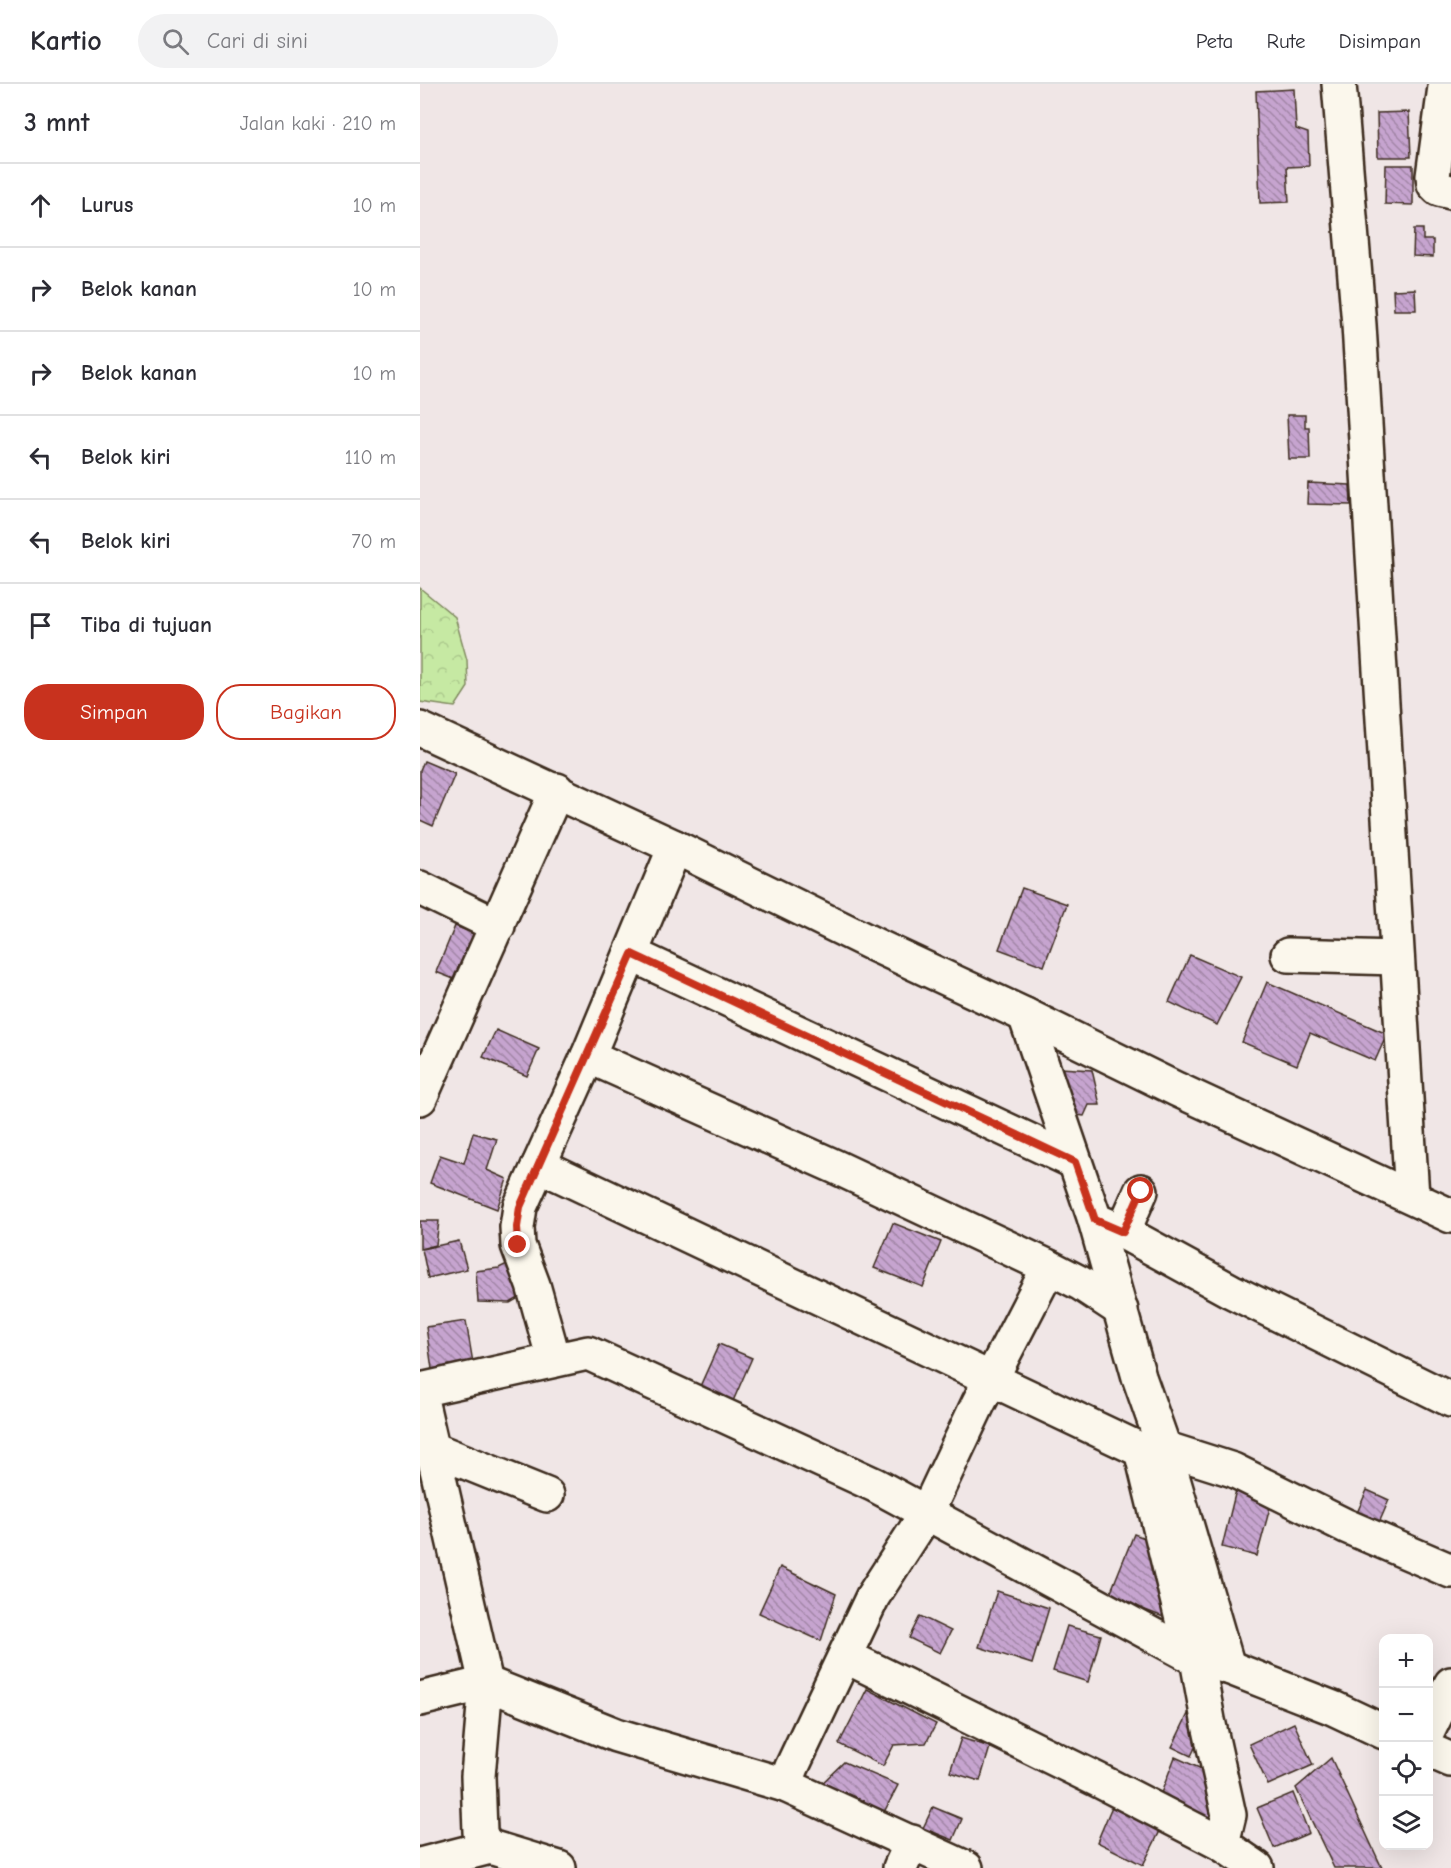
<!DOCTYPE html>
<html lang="id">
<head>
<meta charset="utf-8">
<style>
  body { margin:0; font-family:"Comic Neue",sans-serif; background:#f2f2f3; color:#2b2b33 }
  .controls { position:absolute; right:18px; bottom:18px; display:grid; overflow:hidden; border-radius:12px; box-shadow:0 6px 24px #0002 }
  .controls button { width:54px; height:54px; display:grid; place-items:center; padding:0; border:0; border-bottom:2px solid #e1e1e2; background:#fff; color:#2b2b33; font:30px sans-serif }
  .stop { position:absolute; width:18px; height:18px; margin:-14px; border:4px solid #c8321e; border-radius:50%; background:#fff }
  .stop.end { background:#c8321e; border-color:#fff; box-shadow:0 2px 6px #0008 }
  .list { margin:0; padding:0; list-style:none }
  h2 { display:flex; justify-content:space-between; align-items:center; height:78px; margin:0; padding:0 24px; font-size:26px }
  h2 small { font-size:20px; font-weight:400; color:#7c7c81 }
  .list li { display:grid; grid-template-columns:39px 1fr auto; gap:18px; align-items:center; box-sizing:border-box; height:84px; padding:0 24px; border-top:2px solid #e1e1e2 }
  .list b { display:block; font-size:22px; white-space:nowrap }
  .list em { font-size:20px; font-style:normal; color:#7c7c81 }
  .actions { display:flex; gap:12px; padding:18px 24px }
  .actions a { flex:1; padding:14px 0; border:2px solid #c8321e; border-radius:24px; text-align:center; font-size:21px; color:#c8321e }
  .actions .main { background:#c8321e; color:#fff }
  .icon { flex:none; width:33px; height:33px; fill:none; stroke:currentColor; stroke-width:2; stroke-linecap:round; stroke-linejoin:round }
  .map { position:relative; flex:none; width:1031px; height:1784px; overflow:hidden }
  header { display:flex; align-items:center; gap:36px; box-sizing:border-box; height:84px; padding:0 30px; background:#fff; border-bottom:2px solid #e1e1e2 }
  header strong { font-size:28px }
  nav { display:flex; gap:33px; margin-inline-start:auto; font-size:21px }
  .search { width:420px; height:54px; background:#f2f2f3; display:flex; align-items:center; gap:15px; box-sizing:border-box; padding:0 21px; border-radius:33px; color:#7c7c81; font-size:22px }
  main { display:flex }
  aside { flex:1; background:#fff }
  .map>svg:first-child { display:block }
</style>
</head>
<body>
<header>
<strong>Kartio</strong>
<div class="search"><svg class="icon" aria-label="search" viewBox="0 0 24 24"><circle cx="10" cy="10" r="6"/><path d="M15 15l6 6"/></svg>Cari di sini</div>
<nav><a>Peta</a><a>Rute</a><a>Disimpan</a></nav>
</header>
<main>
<aside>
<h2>3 mnt<small>Jalan kaki · 210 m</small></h2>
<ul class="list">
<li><svg class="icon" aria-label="ahead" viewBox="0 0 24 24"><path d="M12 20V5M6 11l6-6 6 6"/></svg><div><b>Lurus</b></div><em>10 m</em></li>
<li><svg class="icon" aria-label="right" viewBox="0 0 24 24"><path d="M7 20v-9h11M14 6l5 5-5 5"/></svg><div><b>Belok kanan</b></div><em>10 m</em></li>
<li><svg class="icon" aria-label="right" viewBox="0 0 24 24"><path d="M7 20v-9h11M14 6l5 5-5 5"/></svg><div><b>Belok kanan</b></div><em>10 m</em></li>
<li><svg class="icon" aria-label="left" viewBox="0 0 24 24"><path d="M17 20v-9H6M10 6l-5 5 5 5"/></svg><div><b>Belok kiri</b></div><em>110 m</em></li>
<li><svg class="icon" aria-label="left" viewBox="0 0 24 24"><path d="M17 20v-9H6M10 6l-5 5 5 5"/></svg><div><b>Belok kiri</b></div><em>70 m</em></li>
<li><svg class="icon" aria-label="arrive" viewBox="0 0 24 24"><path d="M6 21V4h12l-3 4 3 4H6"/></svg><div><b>Tiba di tujuan</b></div></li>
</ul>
<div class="actions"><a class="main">Simpan</a><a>Bagikan</a></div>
</aside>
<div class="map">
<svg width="1031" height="1784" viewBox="0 0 1031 1784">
  <defs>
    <pattern id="forest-crowns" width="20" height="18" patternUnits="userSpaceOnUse" patternTransform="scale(1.5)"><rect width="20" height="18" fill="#c6e9a3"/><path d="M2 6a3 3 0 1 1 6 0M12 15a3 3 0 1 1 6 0" fill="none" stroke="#abc88c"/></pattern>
    <pattern id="building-back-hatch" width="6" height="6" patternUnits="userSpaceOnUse" patternTransform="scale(1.5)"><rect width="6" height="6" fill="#c6a4cf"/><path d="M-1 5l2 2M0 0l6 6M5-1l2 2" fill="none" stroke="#a286a7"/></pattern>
  </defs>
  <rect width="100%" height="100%" fill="#f0e6e6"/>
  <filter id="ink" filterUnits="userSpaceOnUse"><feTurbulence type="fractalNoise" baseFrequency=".0167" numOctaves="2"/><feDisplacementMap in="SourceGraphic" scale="12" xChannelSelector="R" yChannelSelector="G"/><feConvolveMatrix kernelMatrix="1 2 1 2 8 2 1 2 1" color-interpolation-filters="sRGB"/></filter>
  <g filter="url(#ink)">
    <path fill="url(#forest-crowns)" stroke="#808a60" stroke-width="1.5" d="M0,504L35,533L47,576L48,603L35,623L0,618Z"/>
    <g fill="url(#building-back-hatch)" stroke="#3b2a1e" stroke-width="1.5">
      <path d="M874,5L876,45L888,49L889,82L867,83L869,118L840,119L836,7Z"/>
      <path d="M989,28L991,73H958L957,29Z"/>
      <path d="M966,81H993V121L965,120Z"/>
      <path d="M994,145H1003V156H1013V173L993,172Z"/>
      <path d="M995,205L996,226H974L973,206Z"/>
      <path d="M867,331H885V343H889L890,375H869Z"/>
      <path d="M888,399L930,401L931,421L887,420Z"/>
      <path d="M4,677L35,690L13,742L0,736V686Z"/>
      <path d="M602,804L647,820L624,882L579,865Z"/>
      <path d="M35,842L63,853L44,899L16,888Z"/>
      <path d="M770,871L821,893L797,941L749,918Z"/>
      <path d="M847,898L967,950L955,977L890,949L877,981L822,958Z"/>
      <path d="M76,946L119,965L107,992L63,973Z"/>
      <path d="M640,984L672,986L680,1021H669L664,1032L648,1030Z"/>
      <path d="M53,1049L77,1055L67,1086L87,1095L77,1125L10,1099L20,1071L44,1079Z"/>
      <path d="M0,1137H19L16,1161L0,1165Z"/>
      <path d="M473,1139L521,1158L503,1203L454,1184Z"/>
      <path d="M39,1157L47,1185L8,1194L2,1165Z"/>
      <path d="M99,1174L111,1207L90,1219L58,1218L56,1187L79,1184Z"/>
      <path d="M46,1237L54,1285L13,1292L6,1243Z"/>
      <path d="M299,1260L332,1274L306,1333L273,1318Z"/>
      <path d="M816,1406L852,1416L837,1472L802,1463Z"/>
      <path d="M947,1406L969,1416L955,1448L933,1438Z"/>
      <path d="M714,1450L754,1465L751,1536L689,1512Z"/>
      <path d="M360,1483L416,1510L401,1557L339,1529Z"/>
      <path d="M577,1507L629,1524L612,1580L559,1563Z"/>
      <path d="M500,1532L531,1547L520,1569L489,1554Z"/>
      <path d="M647,1542L681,1551L668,1598L633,1587Z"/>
      <path d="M447,1605L516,1640L506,1659L474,1661L463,1682L419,1660Z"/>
      <path d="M769,1628L788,1636L771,1672L752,1663Z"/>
      <path d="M874,1639L893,1681L848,1701L829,1660Z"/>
      <path d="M541,1654L570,1663L560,1697L530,1688Z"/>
      <path d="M755,1673L793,1690L798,1721L792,1739L738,1717Z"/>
      <path d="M911,1674L962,1784H914L876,1704Z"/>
      <path d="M424,1678L478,1701L461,1734L398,1703Z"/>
      <path d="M873,1709L889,1749L854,1764L837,1724Z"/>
      <path d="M693,1720L740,1747L723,1781L677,1758Z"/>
      <path d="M513,1723L542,1735L533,1756L503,1744Z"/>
    </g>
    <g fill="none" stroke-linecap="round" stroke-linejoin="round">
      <g stroke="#3b2a1e" stroke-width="38">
        <g id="street">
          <path d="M919,0L939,241L992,1113"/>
          <path d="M1027,0L1025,3L1013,92L1014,100L1019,105L1031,108"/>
          <path d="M0,645L255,763L457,862L605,931L756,1005L1031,1132"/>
          <path d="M255,763L168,972L416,1083L629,1183L660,1199L701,1226"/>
          <path d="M0,804L78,842"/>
          <path d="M211,870L655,1078"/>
          <path d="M868,871L977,874"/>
          <path d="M605,931L675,1136L719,1293L744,1364L808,1583"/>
          <path d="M0,1014L137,706"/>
          <path d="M119,1081L721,1366L744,1364L813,1386L926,1442L1031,1487"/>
          <path d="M675,1136L703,1148L811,1207L1031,1316"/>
          <path d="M703,1148L721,1107"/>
          <path d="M134,1276L113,1201L98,1161L97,1143L100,1123L168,972"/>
          <path d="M0,1306L168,1269L455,1401L777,1575L808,1583L913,1624L964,1648"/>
          <path d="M0,1311L66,1599L58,1692L60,1748L63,1756L70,1763L139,1784"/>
          <path d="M13,1365L127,1411"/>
          <path d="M721,1366L771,1572"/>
          <path d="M425,1572L678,1696L802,1760L837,1784"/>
          <path d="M777,1575L788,1636L809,1731L802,1760"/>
          <path d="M0,1615L66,1599L196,1651L365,1701L546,1784"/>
          <path d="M1008,1647L1031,1600"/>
          <path d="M1008,1666L1031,1676"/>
          <path d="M365,1701L372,1683L453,1512L506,1430L558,1320L629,1183"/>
          <path d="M0,1781L70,1763"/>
          <path d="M480,1784L492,1758"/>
        </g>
      </g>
      <use href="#street" stroke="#fbf7ec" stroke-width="33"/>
    </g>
  </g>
  <g fill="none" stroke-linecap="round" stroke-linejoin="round" filter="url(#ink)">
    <path stroke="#c8321e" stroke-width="8" d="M98,1161L97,1143L100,1123L212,870L655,1078L675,1136L703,1148L721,1107"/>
  </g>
</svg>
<div class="controls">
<button>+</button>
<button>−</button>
<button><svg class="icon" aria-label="locate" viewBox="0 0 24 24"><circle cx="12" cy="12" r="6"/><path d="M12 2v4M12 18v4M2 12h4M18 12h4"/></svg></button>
<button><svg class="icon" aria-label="layers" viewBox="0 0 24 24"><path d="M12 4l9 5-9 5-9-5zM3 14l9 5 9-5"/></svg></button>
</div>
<div class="stop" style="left:721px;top:1107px"></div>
<div class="stop end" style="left:98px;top:1161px"></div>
</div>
</main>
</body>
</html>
